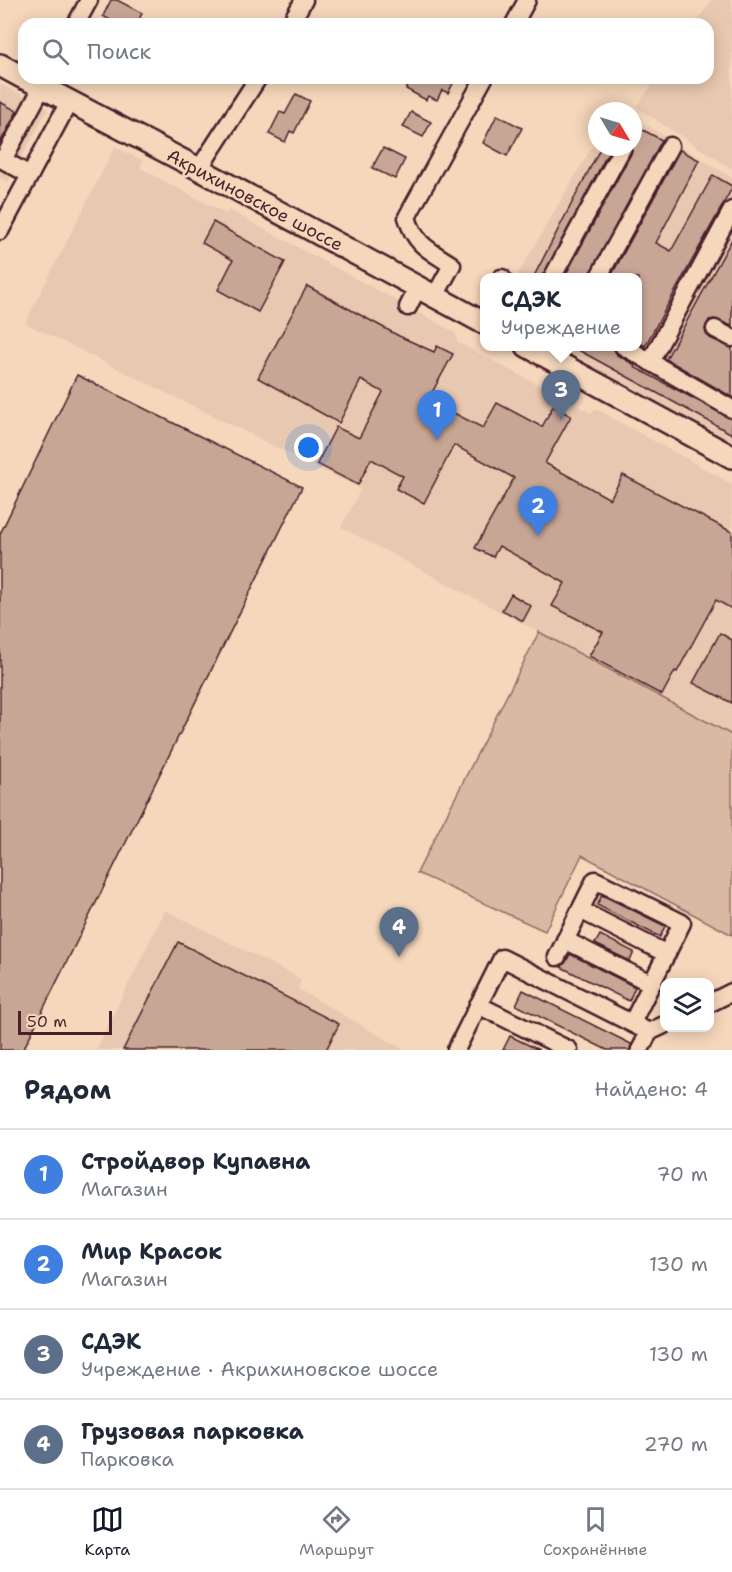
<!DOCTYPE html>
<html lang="ru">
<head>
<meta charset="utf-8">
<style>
  body { margin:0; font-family:"Shantell Sans",sans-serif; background:#f6f6f7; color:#1f2937 }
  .controls { position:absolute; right:18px; bottom:18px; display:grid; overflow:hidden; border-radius:12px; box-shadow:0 3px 15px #0003 }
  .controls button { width:54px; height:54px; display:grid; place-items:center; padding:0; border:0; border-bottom:2px solid #e0e1e3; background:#fff; color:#1f2937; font:30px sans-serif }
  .compass { position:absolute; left:588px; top:102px; width:54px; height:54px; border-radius:50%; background:#fff; box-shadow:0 3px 15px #0003; rotate:128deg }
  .scale { position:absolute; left:18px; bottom:15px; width:94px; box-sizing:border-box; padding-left:6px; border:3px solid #4a1f2b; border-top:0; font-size:16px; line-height:21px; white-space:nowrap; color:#4a1f2b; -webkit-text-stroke:4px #f5d7bb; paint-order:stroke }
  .you { position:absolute; left:309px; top:448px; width:21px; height:21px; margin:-15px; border:4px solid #fff; border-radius:50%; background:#1a73e8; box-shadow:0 0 0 9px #1a73e833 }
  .badge { display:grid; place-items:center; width:39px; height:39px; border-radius:50%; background:#111827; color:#fff; font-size:20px; font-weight:700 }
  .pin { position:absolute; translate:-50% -50px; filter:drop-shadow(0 2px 3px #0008) }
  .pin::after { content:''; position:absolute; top:32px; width:21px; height:18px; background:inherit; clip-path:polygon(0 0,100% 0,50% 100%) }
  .popup { position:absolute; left:480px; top:273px; width:162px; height:78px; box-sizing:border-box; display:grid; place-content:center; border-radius:12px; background:#fff; filter:drop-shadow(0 2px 4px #0005); font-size:20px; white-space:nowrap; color:#747a83 }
  .popup b { font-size:22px; color:#1f2937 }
  .popup::after { content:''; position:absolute; left:50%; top:100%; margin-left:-12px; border:12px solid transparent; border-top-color:#fff }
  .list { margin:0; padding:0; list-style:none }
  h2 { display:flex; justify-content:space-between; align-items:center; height:78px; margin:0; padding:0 24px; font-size:26px }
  h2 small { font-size:20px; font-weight:400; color:#747a83 }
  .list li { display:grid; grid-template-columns:39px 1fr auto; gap:18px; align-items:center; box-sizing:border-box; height:90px; padding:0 24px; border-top:2px solid #e0e1e3 }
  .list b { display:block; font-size:22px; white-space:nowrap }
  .list p { margin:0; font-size:20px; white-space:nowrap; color:#747a83 }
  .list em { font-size:20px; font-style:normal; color:#747a83 }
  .icon { flex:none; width:33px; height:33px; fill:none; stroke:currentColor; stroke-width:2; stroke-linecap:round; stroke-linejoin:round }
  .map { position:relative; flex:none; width:732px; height:1050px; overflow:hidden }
  .search { position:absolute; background:#fff; box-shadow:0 3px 15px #0003; left:18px; right:18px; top:18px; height:66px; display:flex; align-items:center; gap:15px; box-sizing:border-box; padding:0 21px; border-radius:18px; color:#747a83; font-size:22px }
  .sheet { height:438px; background:#fff }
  nav { display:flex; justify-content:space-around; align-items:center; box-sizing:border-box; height:84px; border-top:2px solid #e0e1e3; background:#fff; font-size:16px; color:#747a83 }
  nav a { display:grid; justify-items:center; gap:3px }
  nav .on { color:#111827 }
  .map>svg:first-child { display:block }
</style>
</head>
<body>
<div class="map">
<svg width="732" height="1050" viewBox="0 0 732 1050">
  <rect width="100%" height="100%" fill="#f5d7bb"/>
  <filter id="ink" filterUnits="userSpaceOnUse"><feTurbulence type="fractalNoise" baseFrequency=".0167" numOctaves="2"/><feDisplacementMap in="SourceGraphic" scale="12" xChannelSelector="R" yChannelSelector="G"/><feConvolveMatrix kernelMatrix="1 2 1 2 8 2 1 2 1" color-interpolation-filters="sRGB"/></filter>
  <g filter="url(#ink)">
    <g fill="#e8c8b0">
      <path d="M712,0H732V169L636,107L657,78H708V24H695Z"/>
      <path d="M0,84L48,109L8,182L0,178Z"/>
      <path d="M633,117L732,178V451L539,347L638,346V278H516L597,138V147H633Z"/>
      <path d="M115,147L143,161L140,168L226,214L229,210L456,333L457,342L591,413L596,409L732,484V735L341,527L361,489L25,323Z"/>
      <path d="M165,910L301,979L298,989L404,1050H96Z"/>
    </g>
    <path fill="#d9b9a3" stroke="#926c67" stroke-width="1.5" d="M539,632L732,735V935L582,855L545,931L417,873Z"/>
    <g fill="#c8a695" stroke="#4a1f2b" stroke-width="1.5">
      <path d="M111,0H117L142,13L137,24H117L103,16Z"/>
      <path d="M412,78H456L448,93L442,90L437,100L428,96L426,100L406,89Z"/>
      <path d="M296,94L310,101L294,133L290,131L285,142L269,134L280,112L285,114Z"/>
      <path d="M0,102L17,111L0,143Z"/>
      <path d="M411,112L431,122L423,137L403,127Z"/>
      <path d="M497,115L522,128L507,156L483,143Z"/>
      <path d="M641,129L662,140L588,278H564L632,152L633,145Z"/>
      <path d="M601,147H611L542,278H533Z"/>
      <path d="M383,148L405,159L395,179L372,168Z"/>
      <path d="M680,150L699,160L656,243L671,251L713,175L732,186V188L645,346L638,342V278H610Z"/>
      <path d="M213,222L285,262L258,312L218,290L233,260L202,243Z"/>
      <path d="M732,239V326L714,319L709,320L705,329L706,334L710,338L732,348V397L666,359Z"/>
      <path d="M307,286L399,336L434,352L437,346L453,354L428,400L483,428L497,403L542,427L553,406L571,416L545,463L610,499L623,475L732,532V609L716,600L677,672L675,671L662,695L589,656L603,632L552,606L565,583L499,546L493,557L475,548L514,478L454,445L424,503L396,489L403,476L371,459L358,485L317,464L336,427L359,438L383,392L361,380L339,423L258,378Z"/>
      <path d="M571,346H613L617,355L635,365L634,367L732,419V434Z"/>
      <path d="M77,375L302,487L23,1050H0V534Z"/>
      <path d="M511,594L531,606L523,621L502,610Z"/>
      <path d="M720,633L732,640V703L693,683Z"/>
      <path d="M602,895L665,926L660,937L597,905Z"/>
      <path d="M600,935L634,952L630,961L595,944Z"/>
      <path d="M178,942L339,1024L326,1050H123Z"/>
      <path d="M570,954L635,987L629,1001L561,967L566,962Z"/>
      <path d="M523,990L631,1044L630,1050H607L516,1005Z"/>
      <path d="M510,1036L539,1050H503Z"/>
    </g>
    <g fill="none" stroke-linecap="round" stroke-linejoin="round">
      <g stroke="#4a1f2b" stroke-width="21">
        <g id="minor">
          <path d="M76,24L89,0"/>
          <path d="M290,24L304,0"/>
          <path d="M514,24L527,0"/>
          <path d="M199,169L258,78"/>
          <path d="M30,175L3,160L47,78"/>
          <path d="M0,231L69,102"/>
          <path d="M501,278H502"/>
          <path d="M552,278L623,147"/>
          <path d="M598,278L670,146"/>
          <path d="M435,296L452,265C429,250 415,245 407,217L484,78"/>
          <path d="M408,307L418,287"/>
          <path d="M715,329L732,338"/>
          <path d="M623,346L732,409"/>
          <path d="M650,362L732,210"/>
          <path d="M580,910L667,954"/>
          <path d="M565,940L652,984"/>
          <path d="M557,957L595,880L682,923L632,1023"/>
          <path d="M710,1003L732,992"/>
          <path d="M478,1005L569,1050"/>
          <path d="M456,1050L502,958L649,1032"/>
          <path d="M640,1050L649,1032L664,1025"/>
        </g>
      </g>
      <g stroke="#4a1f2b" stroke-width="26">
        <g id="major">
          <path d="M0,65L24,78"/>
          <path d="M25,78L199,169L484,323"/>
          <path d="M527,346L732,457"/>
        </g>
      </g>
      <use href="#minor" stroke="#f5d7bb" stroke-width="16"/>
      <use href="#major" stroke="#f5d7bb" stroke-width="21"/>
    </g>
  </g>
  <g text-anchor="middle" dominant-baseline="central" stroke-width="5" stroke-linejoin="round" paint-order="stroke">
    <g font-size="18" fill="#4a1f2b" stroke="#f5d7bb">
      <text transform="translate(255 200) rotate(28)">Акрихиновское шоссе</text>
    </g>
  </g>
</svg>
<div class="controls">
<button><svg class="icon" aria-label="layers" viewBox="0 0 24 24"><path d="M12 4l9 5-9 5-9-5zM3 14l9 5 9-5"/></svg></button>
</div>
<svg class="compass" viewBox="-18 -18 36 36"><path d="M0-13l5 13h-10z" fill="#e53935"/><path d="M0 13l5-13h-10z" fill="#747a83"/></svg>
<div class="scale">50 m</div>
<div class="you"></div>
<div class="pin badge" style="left:437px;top:440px;background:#3f7fe0">1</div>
<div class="pin badge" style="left:538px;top:536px;background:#3f7fe0">2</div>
<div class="pin badge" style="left:561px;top:420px;background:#5c6f8a">3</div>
<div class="popup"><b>СДЭК</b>Учреждение</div>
<div class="pin badge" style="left:399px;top:957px;background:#5c6f8a">4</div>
<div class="search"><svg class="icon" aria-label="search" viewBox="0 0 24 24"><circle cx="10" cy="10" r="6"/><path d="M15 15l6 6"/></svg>Поиск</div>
</div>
<section class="sheet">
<h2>Рядом<small>Найдено: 4</small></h2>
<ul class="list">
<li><span class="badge" style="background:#3f7fe0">1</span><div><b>Стройдвор Купавна</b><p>Магазин</p></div><em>70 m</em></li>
<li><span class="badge" style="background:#3f7fe0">2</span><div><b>Мир Красок</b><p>Магазин</p></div><em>130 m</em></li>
<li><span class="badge" style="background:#5c6f8a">3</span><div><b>СДЭК</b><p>Учреждение · Акрихиновское шоссе</p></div><em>130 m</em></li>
<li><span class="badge" style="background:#5c6f8a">4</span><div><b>Грузовая парковка</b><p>Парковка</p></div><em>270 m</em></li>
</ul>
</section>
<nav>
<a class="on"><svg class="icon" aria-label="map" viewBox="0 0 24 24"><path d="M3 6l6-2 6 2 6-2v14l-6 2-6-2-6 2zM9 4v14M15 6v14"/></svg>Карта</a>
<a><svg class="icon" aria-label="directions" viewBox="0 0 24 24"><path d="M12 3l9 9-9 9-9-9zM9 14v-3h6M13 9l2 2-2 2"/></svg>Маршрут</a>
<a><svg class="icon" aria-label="saved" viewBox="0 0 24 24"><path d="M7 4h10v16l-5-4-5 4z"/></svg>Сохранённые</a>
</nav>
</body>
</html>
